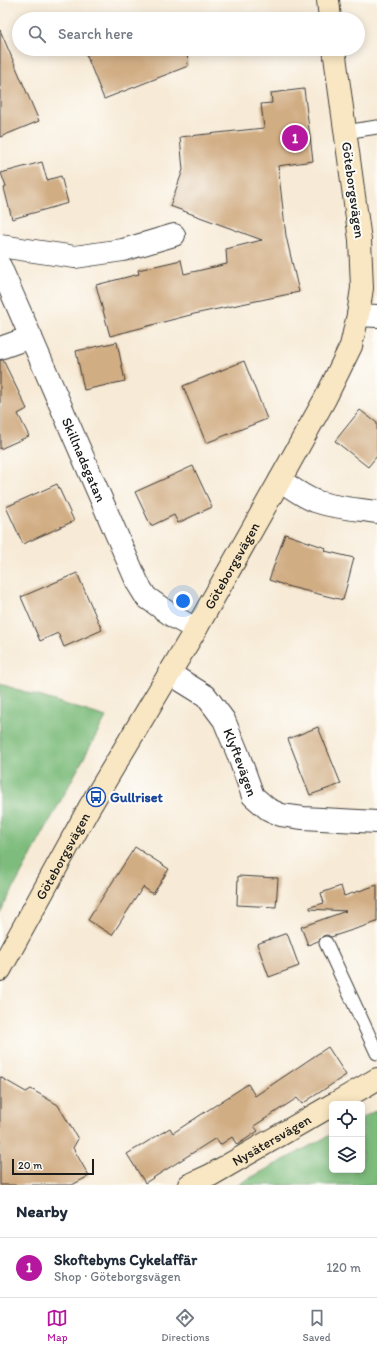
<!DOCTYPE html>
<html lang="en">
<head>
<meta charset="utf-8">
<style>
  body { margin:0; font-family:Itim,sans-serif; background:#f6f6f7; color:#1f2937 }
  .controls { position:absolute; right:12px; bottom:12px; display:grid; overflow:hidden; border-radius:6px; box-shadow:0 2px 10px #0003 }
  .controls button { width:36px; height:36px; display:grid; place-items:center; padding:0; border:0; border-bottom:1px solid #e0e1e3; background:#fff; color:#1f2937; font:20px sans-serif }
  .scale { position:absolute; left:12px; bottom:10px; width:82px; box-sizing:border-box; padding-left:4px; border:2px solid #1c1c1c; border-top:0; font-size:11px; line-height:14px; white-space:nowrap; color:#1c1c1c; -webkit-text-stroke:3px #fdfcf7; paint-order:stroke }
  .you { position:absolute; left:183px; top:601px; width:14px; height:14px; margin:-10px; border:3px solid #fff; border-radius:50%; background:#1a73e8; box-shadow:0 0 0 6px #1a73e833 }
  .badge { display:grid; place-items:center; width:26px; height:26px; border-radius:50%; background:#b5179e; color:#fff; font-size:13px; font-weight:700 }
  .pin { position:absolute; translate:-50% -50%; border:2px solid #fff; box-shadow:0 1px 4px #0006 }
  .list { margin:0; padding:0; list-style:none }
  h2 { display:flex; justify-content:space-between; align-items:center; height:52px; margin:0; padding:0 16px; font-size:17px }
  h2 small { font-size:13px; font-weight:400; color:#747a83 }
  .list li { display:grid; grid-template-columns:26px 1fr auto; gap:12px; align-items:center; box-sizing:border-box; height:60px; padding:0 16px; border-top:1px solid #e0e1e3 }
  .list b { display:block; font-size:15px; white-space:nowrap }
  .list p { margin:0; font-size:13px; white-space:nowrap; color:#747a83 }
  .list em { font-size:13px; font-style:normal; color:#747a83 }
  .icon { flex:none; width:22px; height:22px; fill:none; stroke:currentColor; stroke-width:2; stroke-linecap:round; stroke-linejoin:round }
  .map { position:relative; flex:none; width:377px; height:1185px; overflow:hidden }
  .search { position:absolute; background:#fff; box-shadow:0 2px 10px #0003; left:12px; right:12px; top:12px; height:44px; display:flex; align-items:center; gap:10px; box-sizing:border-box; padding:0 14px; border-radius:22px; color:#747a83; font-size:15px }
  .sheet { height:112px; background:#fff }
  nav { display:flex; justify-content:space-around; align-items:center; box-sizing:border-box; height:56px; border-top:1px solid #e0e1e3; background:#fff; font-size:11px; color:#747a83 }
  nav a { display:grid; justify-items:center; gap:2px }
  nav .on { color:#b5179e }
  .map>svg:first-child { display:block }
</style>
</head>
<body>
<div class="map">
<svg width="377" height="1185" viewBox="0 0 377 1185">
  <rect width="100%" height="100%" fill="#fdfcf7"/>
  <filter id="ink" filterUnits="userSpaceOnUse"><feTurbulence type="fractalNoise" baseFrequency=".025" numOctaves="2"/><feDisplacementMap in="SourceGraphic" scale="8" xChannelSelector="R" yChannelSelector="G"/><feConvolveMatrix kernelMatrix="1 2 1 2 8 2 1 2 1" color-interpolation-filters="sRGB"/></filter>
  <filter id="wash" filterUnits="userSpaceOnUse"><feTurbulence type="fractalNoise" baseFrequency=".012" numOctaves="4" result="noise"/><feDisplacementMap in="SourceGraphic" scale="16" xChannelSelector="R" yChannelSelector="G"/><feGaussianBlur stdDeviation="0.9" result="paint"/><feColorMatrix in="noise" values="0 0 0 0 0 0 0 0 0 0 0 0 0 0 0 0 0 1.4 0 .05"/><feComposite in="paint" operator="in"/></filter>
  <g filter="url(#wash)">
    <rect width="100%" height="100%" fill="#f7ead6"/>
    <g fill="#7dbc7c" stroke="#4c6c4c">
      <path d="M0,684L106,717L0,913Z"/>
      <path d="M377,1110V1185H237L332,1134V1170H362V1118Z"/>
    </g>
    <g id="blocks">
      <g fill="#d1ad84">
        <path d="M0,30L39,121L0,137Z"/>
        <path d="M84,49H187L188,66L104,99Z"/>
        <path d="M304,89L313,161L278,166L286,236L299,292L194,314L110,336L96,285L139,274L138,270L181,260L184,274L227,264L226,249L262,240L170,206L183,170L180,137L264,128L261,104L272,103L271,93Z"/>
        <path d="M42,162L47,180L61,176L68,203L12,219L4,188L6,187L1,173Z"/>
        <path d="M117,342L125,381L84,390L76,351Z"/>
        <path d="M0,360H3L27,409L18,414L29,436L0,449Z"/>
        <path d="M244,361L267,419L206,443L183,386Z"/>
        <path d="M360,410L377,423V456L368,467L335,441Z"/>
        <path d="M193,466L212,507L178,523L174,515L151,526L135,492Z"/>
        <path d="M57,484L74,521L23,544L6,507Z"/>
        <path d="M285,534L326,548L325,551L354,558L343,600L290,587L269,580Z"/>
        <path d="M77,573L102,630L64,647L58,633L40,641L21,597Z"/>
        <path d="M318,727L341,784L310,795L288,739Z"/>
        <path d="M135,847L169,869L153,894L143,887L112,935L88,920Z"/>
        <path d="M238,876L278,878L276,907L237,905Z"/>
        <path d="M377,885V922L331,937L327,935L323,936L318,941L308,945L301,927L346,911L310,909V907L324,903L321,893L341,886L344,896Z"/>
        <path d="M287,933L299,966L269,977L257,944Z"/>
        <path d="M328,1047L346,1075L302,1104L297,1098L254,1126L258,1131L237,1145L232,1137L220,1145L216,1138L145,1183L127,1154L170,1128L173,1133L248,1084L255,1096Z"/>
        <path d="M0,1077L26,1092L31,1089L58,1105L78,1139L73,1148L89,1176L72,1185H0Z"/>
      </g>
    </g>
  </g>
  <g filter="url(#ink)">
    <use href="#blocks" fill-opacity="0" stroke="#3d3b38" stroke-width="1"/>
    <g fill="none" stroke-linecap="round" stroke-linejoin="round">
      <g stroke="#3d3b38" stroke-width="15">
        <g id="lane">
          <path d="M345,132L377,127"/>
          <path d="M326,943L377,1053"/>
        </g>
      </g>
      <g stroke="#3d3b38" stroke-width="24">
        <g id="street">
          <path d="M0,246L75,257L123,250L174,235"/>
          <path id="s1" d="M0,266L138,584L146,597L174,617L196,629"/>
          <path d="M358,315L377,316"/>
          <path d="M0,348L31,337"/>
          <path d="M280,480C292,488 302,496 315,501C335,508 357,509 377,512"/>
          <path id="s2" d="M169,673L206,696L224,720L238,754L253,796L268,809L281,815L303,818L377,822"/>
        </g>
      </g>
      <g stroke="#3d3b38" stroke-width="24">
        <g id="secondary">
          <path d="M328,0L330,19"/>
          <path id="s3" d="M0,970L89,808L196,629L280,480L325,399L351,346L358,315L362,288L360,240L334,49"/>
          <path d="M334,1104L377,1079"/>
          <path id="s4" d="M189,1185L211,1175L332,1105"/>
        </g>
      </g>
      <use href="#lane" stroke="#fff" stroke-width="13"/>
      <use href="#street" stroke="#fff" stroke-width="22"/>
      <use href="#secondary" stroke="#f9e7c3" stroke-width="22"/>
    </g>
  </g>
  <defs>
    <g id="bus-ring" transform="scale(1)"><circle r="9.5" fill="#fdfcf7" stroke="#1a4fb4" stroke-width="1.5"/><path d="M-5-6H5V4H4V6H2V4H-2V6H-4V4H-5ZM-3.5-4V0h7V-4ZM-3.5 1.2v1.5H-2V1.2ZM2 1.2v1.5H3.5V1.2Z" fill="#1a4fb4"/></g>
  </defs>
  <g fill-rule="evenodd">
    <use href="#bus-ring" x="96" y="797"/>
  </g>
  <g text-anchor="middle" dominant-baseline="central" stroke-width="4" stroke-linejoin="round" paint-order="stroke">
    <g font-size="14" fill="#1c1c1c" stroke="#fdfcf7">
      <text transform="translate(353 190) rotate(82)">Göteborgsvägen</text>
      <text stroke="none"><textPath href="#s1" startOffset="211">Skillnadsgatan</textPath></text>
      <text stroke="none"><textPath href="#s3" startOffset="466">Göteborgsvägen</textPath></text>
      <text stroke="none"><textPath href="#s2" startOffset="119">Klyftevägen</textPath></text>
      <text stroke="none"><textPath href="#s3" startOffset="130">Göteborgsvägen</textPath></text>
      <text stroke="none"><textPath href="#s4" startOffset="94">Nysätersvägen</textPath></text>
    </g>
    <g font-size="14" font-weight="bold" fill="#164399" stroke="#fdfcf7" text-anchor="start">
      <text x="110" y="797">Gullriset</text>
    </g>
  </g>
</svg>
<div class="controls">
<button><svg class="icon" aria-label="locate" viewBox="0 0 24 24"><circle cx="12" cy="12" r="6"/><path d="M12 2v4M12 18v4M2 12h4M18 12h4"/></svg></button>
<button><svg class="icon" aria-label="layers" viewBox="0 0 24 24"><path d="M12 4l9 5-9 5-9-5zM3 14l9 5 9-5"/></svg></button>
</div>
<div class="scale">20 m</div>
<div class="you"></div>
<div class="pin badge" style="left:295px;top:138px">1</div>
<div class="search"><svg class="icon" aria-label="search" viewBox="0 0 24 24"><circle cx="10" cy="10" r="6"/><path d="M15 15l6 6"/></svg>Search here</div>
</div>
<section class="sheet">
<h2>Nearby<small></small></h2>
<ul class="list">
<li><span class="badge">1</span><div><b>Skoftebyns Cykelaffär</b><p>Shop · Göteborgsvägen</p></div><em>120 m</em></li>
</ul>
</section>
<nav>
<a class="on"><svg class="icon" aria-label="map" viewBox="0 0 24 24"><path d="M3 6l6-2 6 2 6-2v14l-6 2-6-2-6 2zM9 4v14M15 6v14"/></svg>Map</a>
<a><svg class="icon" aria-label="directions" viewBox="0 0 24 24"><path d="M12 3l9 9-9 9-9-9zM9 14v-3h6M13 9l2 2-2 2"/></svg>Directions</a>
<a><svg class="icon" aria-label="saved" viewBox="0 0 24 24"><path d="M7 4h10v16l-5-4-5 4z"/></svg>Saved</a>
</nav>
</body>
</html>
